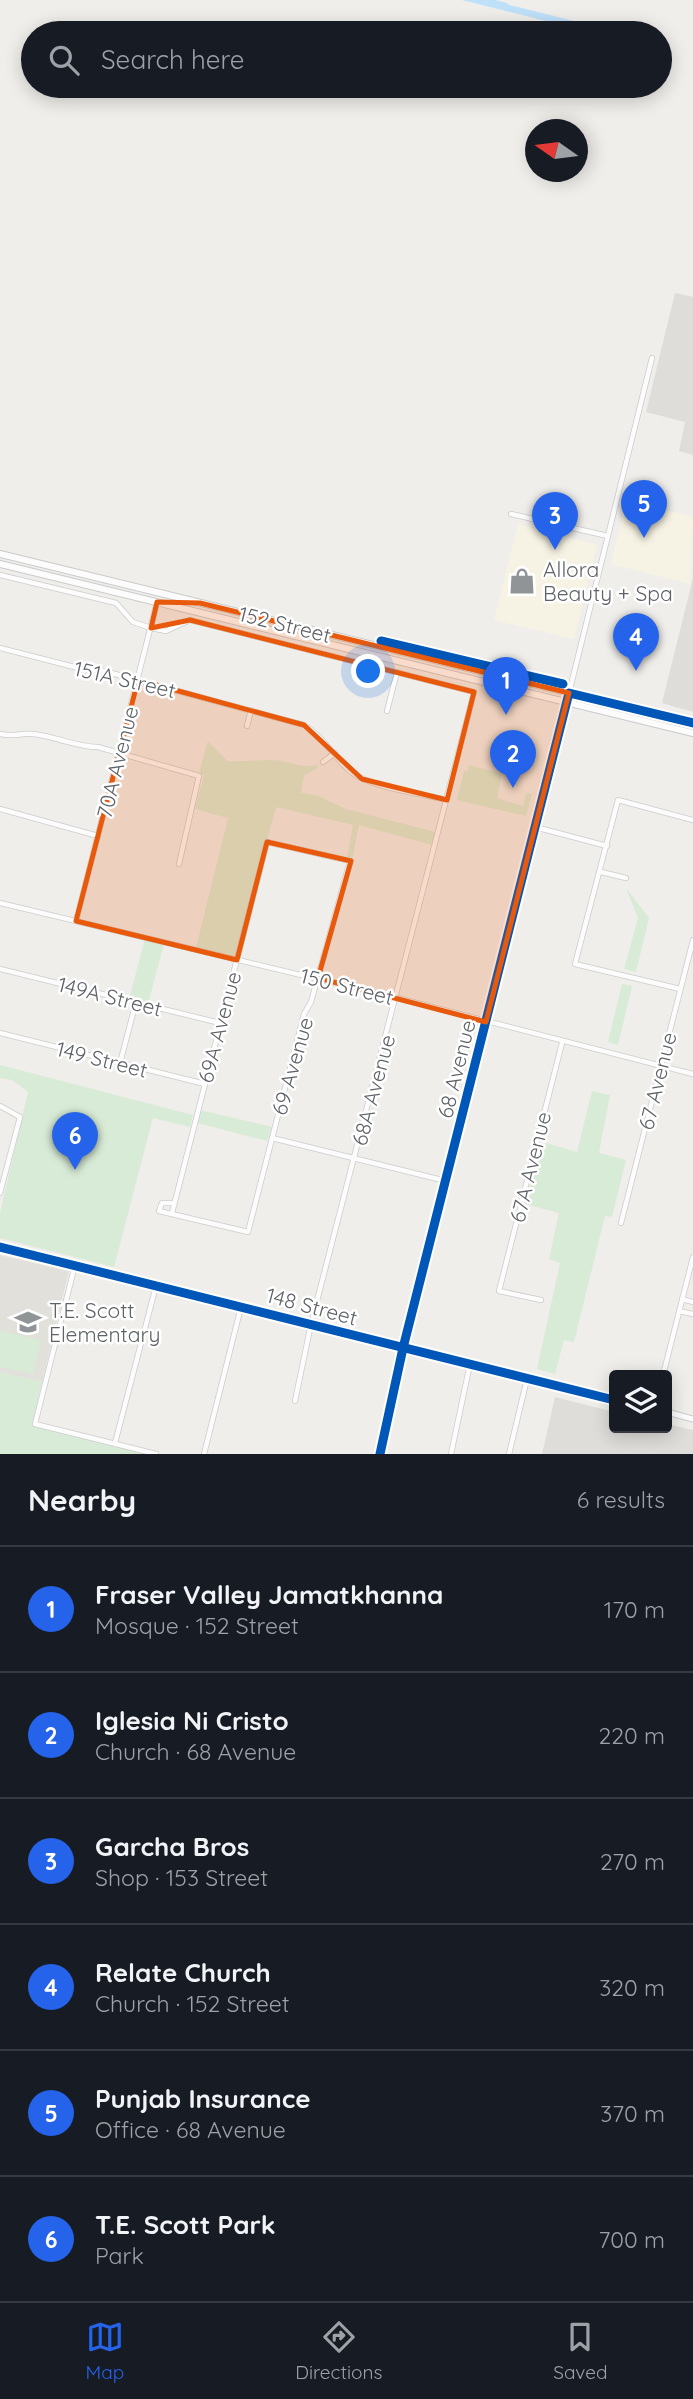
<!DOCTYPE html>
<html lang="en">
<head>
<meta charset="utf-8">
<style>
  body { margin:0; font-family:Quicksand,sans-serif; background:#242831; color:#f1f3f6 }
  .controls { position:absolute; right:21px; bottom:21px; display:grid; overflow:hidden; border-radius:7px; box-shadow:0 4px 18px #0003 }
  .controls button { width:63px; height:63px; display:grid; place-items:center; padding:0; border:0; border-bottom:2px solid #363941; background:#171b24; color:#f1f3f6; font:35px sans-serif }
  .compass { position:absolute; left:525px; top:119px; width:63px; height:63px; border-radius:50%; background:#171b24; box-shadow:0 4px 18px #0003; rotate:284deg }
  .you { position:absolute; left:369px; top:672px; width:24px; height:24px; margin:-18px; border:5px solid #fff; border-radius:50%; background:#1a73e8; box-shadow:0 0 0 10px #1a73e833 }
  .badge { display:grid; place-items:center; width:46px; height:46px; border-radius:50%; background:#2563eb; color:#fff; font-size:23px; font-weight:700 }
  .pin { position:absolute; translate:-50% -58px; filter:drop-shadow(0 2px 4px #0008) }
  .pin::after { content:''; position:absolute; top:37px; width:24px; height:21px; background:inherit; clip-path:polygon(0 0,100% 0,50% 100%) }
  .list { margin:0; padding:0; list-style:none }
  h2 { display:flex; justify-content:space-between; align-items:center; height:91px; margin:0; padding:0 28px; font-size:30px }
  h2 small { font-size:23px; font-weight:400; color:#9ea1a6 }
  .list li { display:grid; grid-template-columns:46px 1fr auto; gap:21px; align-items:center; box-sizing:border-box; height:126px; padding:0 28px; border-top:2px solid #363941 }
  .list b { display:block; font-size:26px; white-space:nowrap }
  .list p { margin:0; font-size:23px; white-space:nowrap; color:#9ea1a6 }
  .list em { font-size:23px; font-style:normal; color:#9ea1a6 }
  .icon { flex:none; width:38px; height:38px; fill:none; stroke:currentColor; stroke-width:2; stroke-linecap:round; stroke-linejoin:round }
  .map { position:relative; flex:none; width:693px; height:1454px; overflow:hidden }
  .search { position:absolute; background:#171b24; box-shadow:0 4px 18px #0003; left:21px; right:21px; top:21px; height:77px; display:flex; align-items:center; gap:18px; box-sizing:border-box; padding:0 24px; border-radius:38px; color:#9ea1a6; font-size:26px }
  .sheet { height:847px; background:#171b24 }
  nav { display:flex; justify-content:space-around; align-items:center; box-sizing:border-box; height:98px; border-top:2px solid #363941; background:#171b24; font-size:19px; color:#9ea1a6 }
  nav a { display:grid; justify-items:center; gap:4px }
  nav .on { color:#2563eb }
  .map>svg:first-child { display:block }
</style>
</head>
<body>
<div class="map">
<svg width="693" height="1454" viewBox="0 0 693 1454">
  <rect width="100%" height="100%" fill="#efeeea"/>
  <g fill="#f7f3e4">
    <path d="M626,500L693,517L690,584L611,564Z"/>
    <path d="M518,524L597,545L574,639L494,620Z"/>
  </g>
  <g fill="#dfddda">
    <path d="M675,293L693,297V455L679,451L685,422L646,412Z"/>
    <path d="M693,578V712L662,703Z"/>
    <path d="M555,1397L614,1412V1428H667V1424L693,1430V1454H542Z"/>
  </g>
  <path fill="#e2e0da" d="M0,1255L69,1271L42,1382L0,1372Z"/>
  <g fill="#d8ebd6">
    <path d="M208,741L227,761C242,762 257,760 272,760C289,760 299,769 316,765L319,767L304,775L301,793L316,795L346,809L435,832L432,845L359,825L352,860L347,858L353,825L276,807L236,958L196,948L228,818L195,809L204,775L199,773Z"/>
    <path d="M469,765L502,774L497,798L523,806L526,793L532,794L526,816L457,800L464,771H468Z"/>
    <path d="M626,888L649,918L636,972L624,969L638,918Z"/>
    <path d="M145,939L164,944L148,1004L129,999Z"/>
    <path d="M622,984L632,986L618,1045L608,1042Z"/>
    <path d="M0,1065L193,1115L190,1127L153,1118L114,1267L0,1238V1213L28,1092L12,1080L0,1078Z"/>
    <path d="M592,1091L610,1095L599,1153L626,1160L612,1217L605,1216L574,1342L564,1340L555,1374L537,1369L560,1263L549,1259L559,1213L525,1204L540,1151L545,1150L546,1143L577,1152Z"/>
    <path d="M200,1110L272,1127L267,1141L197,1123Z"/>
    <path d="M0,1331L41,1340L33,1374L0,1367Z"/>
    <path d="M0,1372L42,1382L32,1425L146,1454H0Z"/>
  </g>
  <path fill="#bfe0f9" d="M462,0H490L622,33H594Z"/>
  <g fill="none" stroke-linecap="round" stroke-linejoin="round">
    <path stroke="#bfe0f9" stroke-width="2" d="M491,0L507,4"/>
    <g stroke="#cbcccc" stroke-width="6">
      <g id="minor">
        <path d="M511,514L608,536"/>
        <path d="M0,575L116,603L133,622L151,628L166,631L190,620L474,692L311,1324L295,1401"/>
        <path d="M0,648L86,670H100L304,725C324,737 332,755 349,770C367,787 422,794 447,800"/>
        <path d="M569,693L652,358"/>
        <path d="M387,711L397,672"/>
        <path d="M247,726L251,710"/>
        <path d="M0,734C12,737 21,733 33,734C55,736 75,747 98,747L199,776L179,864"/>
        <path d="M323,762L335,753"/>
        <path d="M0,809L98,836"/>
        <path d="M535,827L607,846"/>
        <path d="M601,872L626,878"/>
        <path d="M0,903L397,998L693,1074"/>
        <path d="M76,921L157,602"/>
        <path d="M0,969L220,1023"/>
        <path d="M680,989L575,964L618,800L693,820"/>
        <path d="M0,1033L205,1084"/>
        <path d="M120,1063L136,1002"/>
        <path d="M0,1106L20,1117L0,1193"/>
        <path d="M272,1138L446,1181"/>
        <path d="M172,1213L267,842L350,861L311,1002L304,1014L248,1232L159,1211L162,1203H174"/>
        <path d="M621,1223L693,940"/>
        <path d="M75,1265L35,1424L156,1454"/>
        <path d="M682,1299L693,1302"/>
        <path d="M541,1300L499,1291L562,1043"/>
        <path d="M679,1311L693,1314"/>
        <path d="M663,1375L693,1257"/>
        <path d="M115,1443L156,1286"/>
        <path d="M204,1454L241,1307"/>
        <path d="M451,1454L470,1364"/>
        <path d="M509,1454L527,1379"/>
      </g>
    </g>
    <g stroke="#cbcccc" stroke-width="7">
      <g id="tertiary">
        <path d="M0,1247L614,1400"/>
        <path d="M667,1412L693,1419"/>
        <path d="M380,1454L403,1348L569,693"/>
      </g>
    </g>
    <g stroke="#cacacb" stroke-width="8">
      <g id="secondary">
        <path d="M0,554L693,723"/>
        <path d="M0,564L693,733"/>
      </g>
    </g>
    <use href="#minor" stroke="#fdfcfc" stroke-width="4.5"/>
    <use href="#tertiary" stroke="#fdfcfc" stroke-width="5"/>
    <use href="#secondary" stroke="#fdfcfc" stroke-width="6"/>
    <g stroke="#fff" stroke-width="13">
      <g id="cycleway">
        <path d="M381,641L563,684"/>
        <path d="M0,1247L614,1400"/>
        <path d="M380,1454L403,1348L569,693L693,723"/>
      </g>
    </g>
    <use href="#cycleway" stroke="#0057b8" stroke-width="9"/>
  </g>
  <path fill="#e8590c" fill-opacity="0.2" stroke="#e8590c" stroke-width="5" stroke-linejoin="round" d="M157,602L200,603L569,693L486,1022L318,978L351,861L267,842L237,960L76,921L138,680L304,725L362,779L447,800L474,692L190,620L151,628Z"/>
  <defs>
    <g id="shop-bare" transform="scale(2.1)"><path d="M-5-2.5h2.3a2.7 3.5 0 0 1 5.4 0H5L5.5 6h-11ZM-1.5-2.5h3a1.5 2.3 0 0 0-3 0Z" fill="#919496" stroke="#fff" stroke-width="2.5" paint-order="stroke"/></g>
    <g id="school-bare" transform="scale(2.1)"><path d="M0-5L7-2L0 1L-7-2ZM-4 1L0 2.5L4 1V4Q0 6-4 4Z" fill="#919496" stroke="#fff" stroke-width="2.5" paint-order="stroke"/></g>
  </defs>
  <g fill-rule="evenodd">
    <use href="#shop-bare" x="522" y="581"/>
    <use href="#school-bare" x="28" y="1322"/>
  </g>
  <g text-anchor="middle" dominant-baseline="central" stroke-width="5" stroke-linejoin="round" paint-order="stroke">
    <g font-size="21" fill="#5f6368" stroke="#fff" text-anchor="start">
      <text x="543" y="569">Allora<tspan x="543" dy="24">Beauty + Spa</tspan></text>
      <text x="49" y="1310">T.E. Scott<tspan x="49" dy="24">Elementary</tspan></text>
    </g>
    <g font-size="21" fill="#5f6368" stroke="#fff">
      <text transform="translate(285 624) rotate(14)">152 Street</text>
      <text transform="translate(125 679) rotate(13)">151A Street</text>
      <text transform="translate(117 762) rotate(-76)">70A Avenue</text>
      <text transform="translate(347 986) rotate(14)">150 Street</text>
      <text transform="translate(110 996) rotate(14)">149A Street</text>
      <text transform="translate(219 1027) rotate(-75)">69A Avenue</text>
      <text transform="translate(102 1059) rotate(14)">149 Street</text>
      <text transform="translate(292 1066) rotate(-74)">69 Avenue</text>
      <text transform="translate(456 1069) rotate(-76)">68 Avenue</text>
      <text transform="translate(657 1081) rotate(-76)">67 Avenue</text>
      <text transform="translate(373 1090) rotate(-75)">68A Avenue</text>
      <text transform="translate(530 1167) rotate(-76)">67A Avenue</text>
      <text transform="translate(312 1306) rotate(15)">148 Street</text>
    </g>
  </g>
</svg>
<div class="controls">
<button><svg class="icon" aria-label="layers" viewBox="0 0 24 24"><path d="M12 4l9 5-9 5-9-5zM3 14l9 5 9-5"/></svg></button>
</div>
<svg class="compass" viewBox="-18 -18 36 36"><path d="M0-13l5 13h-10z" fill="#e53935"/><path d="M0 13l5-13h-10z" fill="#9ea1a6"/></svg>
<div class="you"></div>
<div class="pin badge" style="left:506px;top:715px">1</div>
<div class="pin badge" style="left:513px;top:788px">2</div>
<div class="pin badge" style="left:555px;top:550px">3</div>
<div class="pin badge" style="left:636px;top:671px">4</div>
<div class="pin badge" style="left:644px;top:538px">5</div>
<div class="pin badge" style="left:75px;top:1170px">6</div>
<div class="search"><svg class="icon" aria-label="search" viewBox="0 0 24 24"><circle cx="10" cy="10" r="6"/><path d="M15 15l6 6"/></svg>Search here</div>
</div>
<section class="sheet">
<h2>Nearby<small>6 results</small></h2>
<ul class="list">
<li><span class="badge">1</span><div><b>Fraser Valley Jamatkhanna</b><p>Mosque · 152 Street</p></div><em>170 m</em></li>
<li><span class="badge">2</span><div><b>Iglesia Ni Cristo</b><p>Church · 68 Avenue</p></div><em>220 m</em></li>
<li><span class="badge">3</span><div><b>Garcha Bros</b><p>Shop · 153 Street</p></div><em>270 m</em></li>
<li><span class="badge">4</span><div><b>Relate Church</b><p>Church · 152 Street</p></div><em>320 m</em></li>
<li><span class="badge">5</span><div><b>Punjab Insurance</b><p>Office · 68 Avenue</p></div><em>370 m</em></li>
<li><span class="badge">6</span><div><b>T.E. Scott Park</b><p>Park</p></div><em>700 m</em></li>
</ul>
</section>
<nav>
<a class="on"><svg class="icon" aria-label="map" viewBox="0 0 24 24"><path d="M3 6l6-2 6 2 6-2v14l-6 2-6-2-6 2zM9 4v14M15 6v14"/></svg>Map</a>
<a><svg class="icon" aria-label="directions" viewBox="0 0 24 24"><path d="M12 3l9 9-9 9-9-9zM9 14v-3h6M13 9l2 2-2 2"/></svg>Directions</a>
<a><svg class="icon" aria-label="saved" viewBox="0 0 24 24"><path d="M7 4h10v16l-5-4-5 4z"/></svg>Saved</a>
</nav>
</body>
</html>
